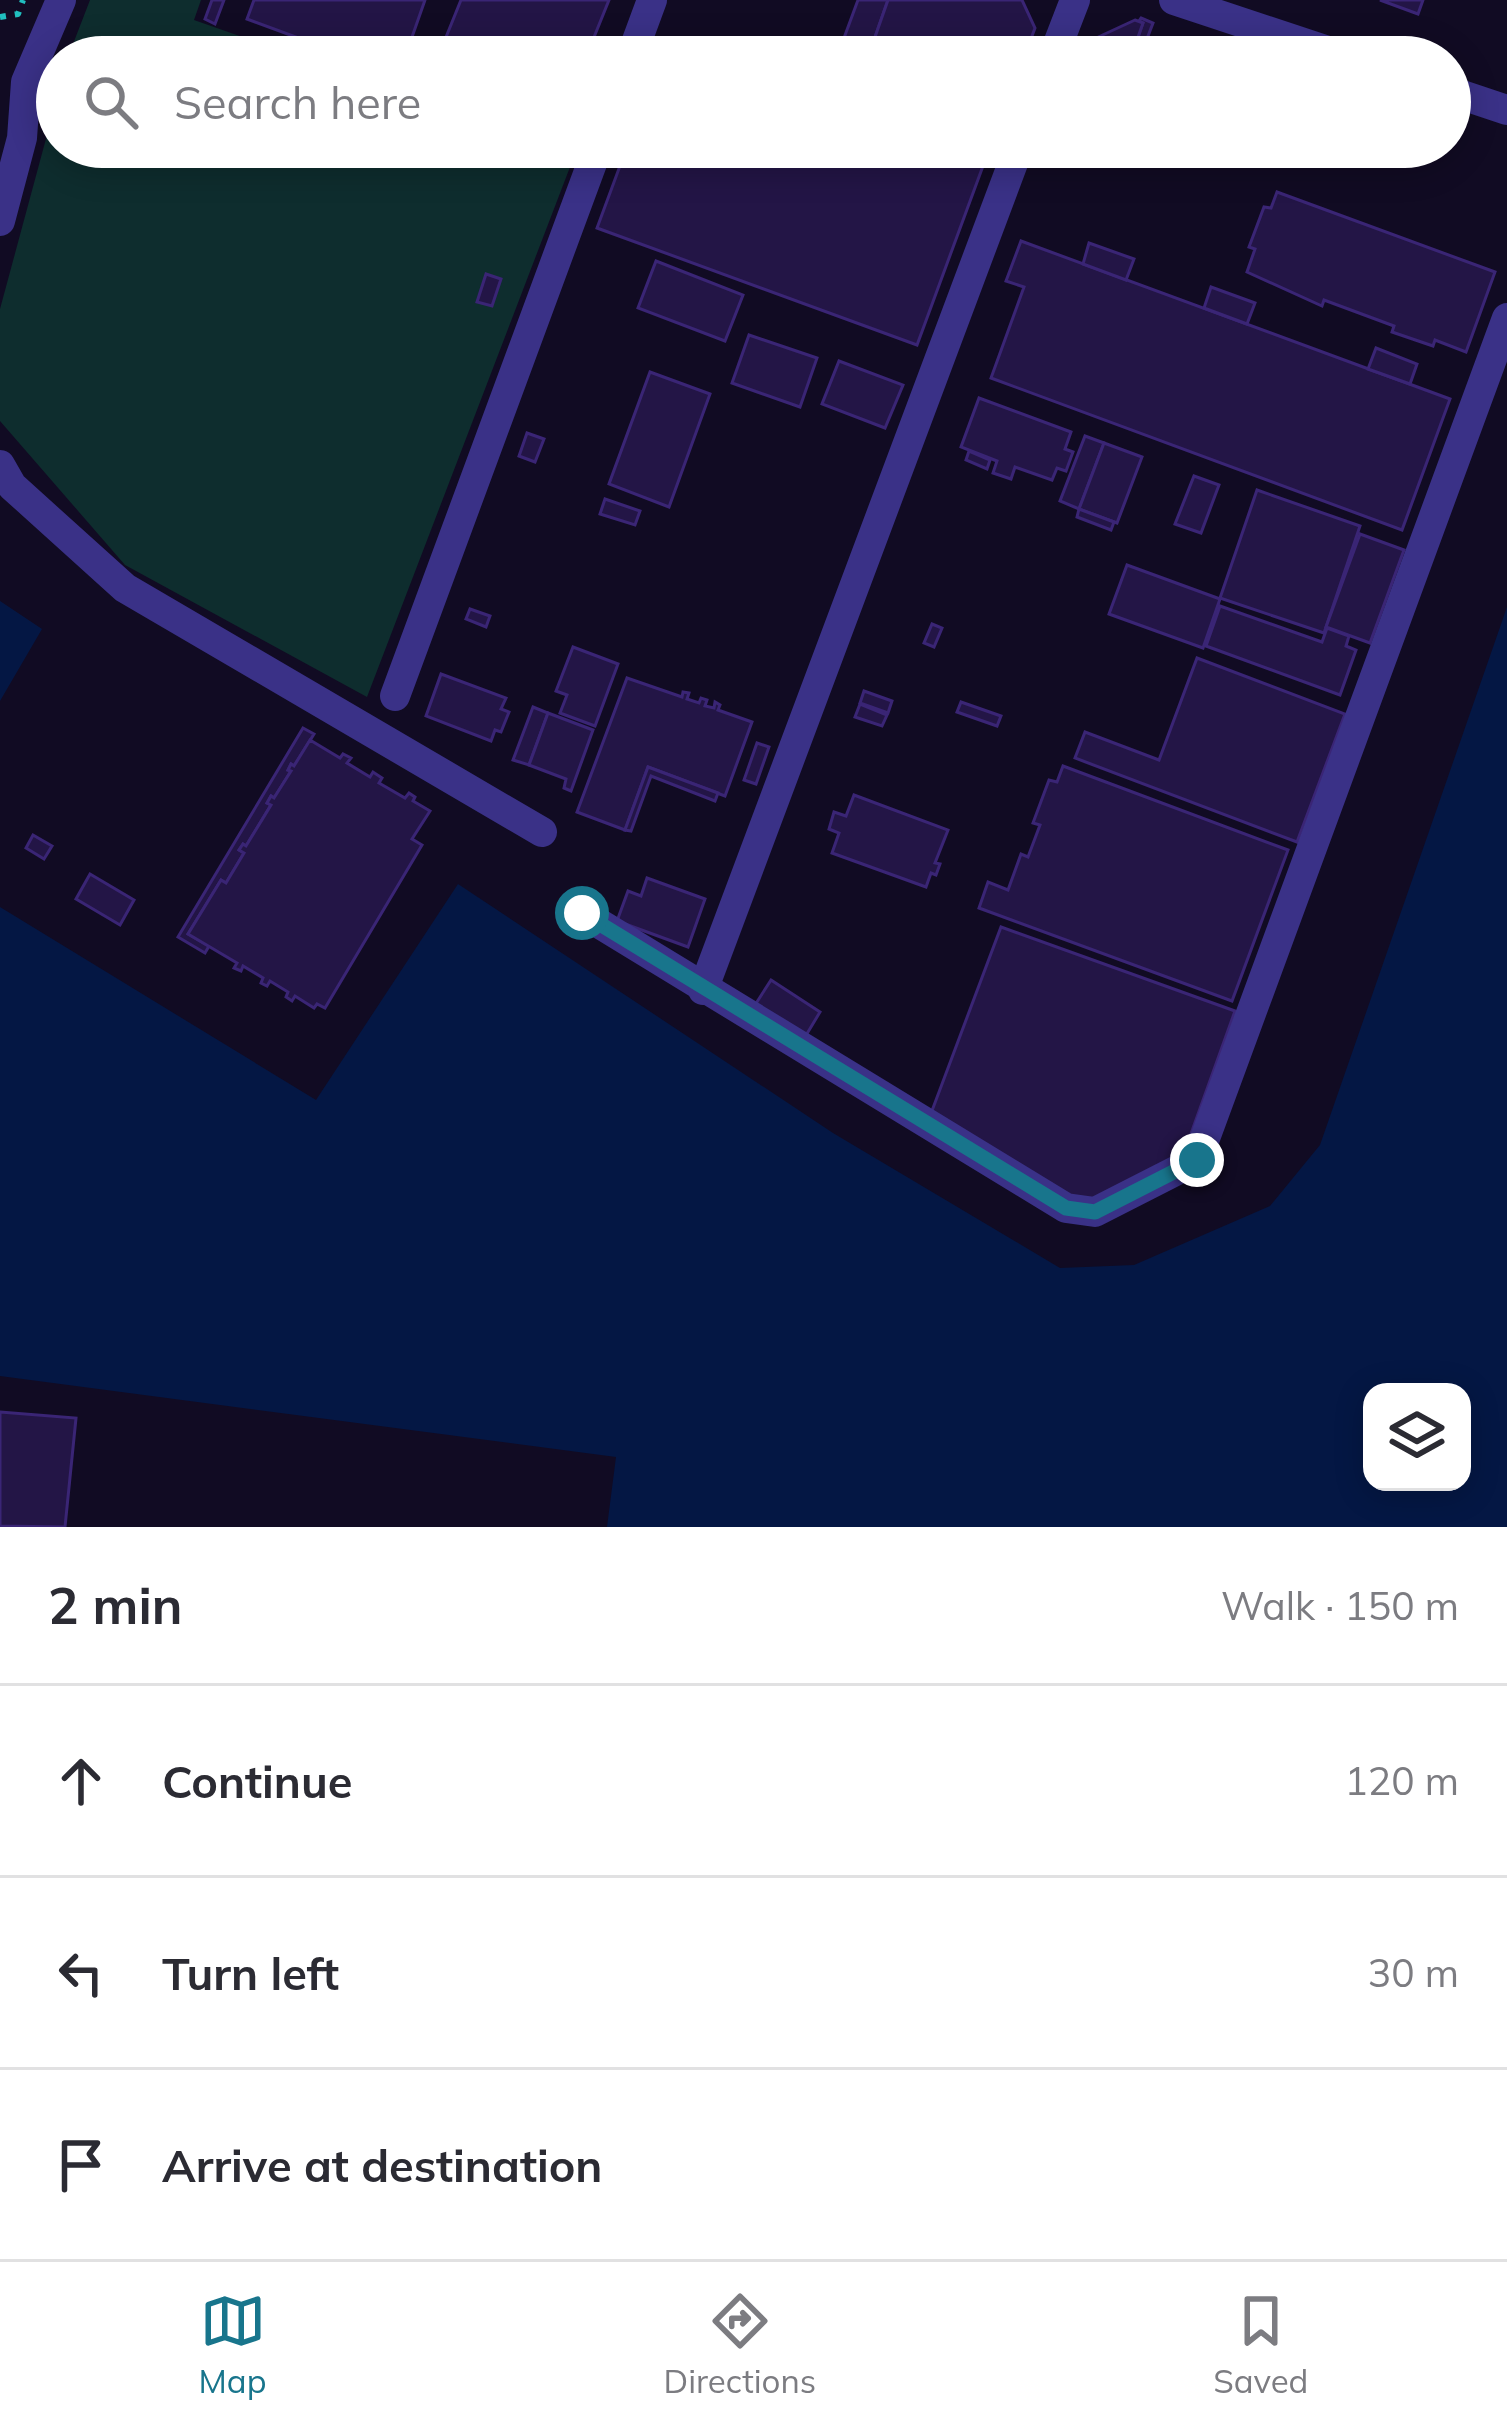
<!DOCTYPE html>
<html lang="en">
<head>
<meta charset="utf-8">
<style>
  body { margin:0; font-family:Mulish,sans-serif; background:#f7f7f7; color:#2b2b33 }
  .controls { position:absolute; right:36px; bottom:36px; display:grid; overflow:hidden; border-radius:24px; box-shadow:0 6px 30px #0003 }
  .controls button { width:108px; height:108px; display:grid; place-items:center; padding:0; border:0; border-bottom:3px solid #e1e1e2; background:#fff; color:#2b2b33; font:60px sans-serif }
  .stop { position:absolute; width:36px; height:36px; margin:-27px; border:9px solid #18758c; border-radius:50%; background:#fff }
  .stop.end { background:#18758c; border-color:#fff; box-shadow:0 3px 12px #0008 }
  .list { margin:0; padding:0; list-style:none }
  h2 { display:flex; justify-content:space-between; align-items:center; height:156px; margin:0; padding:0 48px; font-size:51px }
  h2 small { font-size:39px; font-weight:400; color:#7c7c81 }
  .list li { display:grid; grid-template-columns:78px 1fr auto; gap:36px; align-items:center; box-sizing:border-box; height:192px; padding:0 48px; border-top:3px solid #e1e1e2 }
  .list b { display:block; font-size:45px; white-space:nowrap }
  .list em { font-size:39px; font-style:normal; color:#7c7c81 }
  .icon { flex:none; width:66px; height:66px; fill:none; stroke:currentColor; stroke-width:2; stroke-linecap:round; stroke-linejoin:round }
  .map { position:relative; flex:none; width:1507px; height:1527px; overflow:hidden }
  .search { position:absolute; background:#fff; box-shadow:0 6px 30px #0003; left:36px; right:36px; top:36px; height:132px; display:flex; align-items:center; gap:30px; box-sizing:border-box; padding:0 42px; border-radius:66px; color:#7c7c81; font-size:45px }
  .sheet { height:732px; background:#fff }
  nav { display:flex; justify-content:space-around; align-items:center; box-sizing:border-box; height:168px; border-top:3px solid #e1e1e2; background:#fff; font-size:33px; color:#7c7c81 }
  nav a { display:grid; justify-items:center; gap:6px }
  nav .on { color:#18758c }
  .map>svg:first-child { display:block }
</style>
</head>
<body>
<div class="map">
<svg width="1507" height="1527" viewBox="0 0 1507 1527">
  <rect width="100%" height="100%" fill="#110b23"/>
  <g fill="#0e2d2e">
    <path d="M90,0H201L194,20L300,57H68Z"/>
    <path d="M57,98V147H555L575,154L367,697L125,565L0,421V309Z"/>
  </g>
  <g fill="#041744" fill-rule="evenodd">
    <path d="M0,601L42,629L0,701Z"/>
    <path d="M1507,607V1527H607L616,1457L0,1376V907L316,1100L458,884L833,1133L1060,1268L1134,1265L1270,1206L1320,1145ZM1372,1392H1462V1482H1372Z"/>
  </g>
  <g fill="#231546" stroke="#3a2575" stroke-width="3">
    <path d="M212,0H224L215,24L205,19Z"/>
    <path d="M254,0H425L405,57H350L247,19Z"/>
    <path d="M461,0H609L586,57H438Z"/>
    <path d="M858,0H888L868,57H837Z"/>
    <path d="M888,0H1022L1035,28L1024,57H868Z"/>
    <path d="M1380,0H1423L1418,14Z"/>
    <path d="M1141,18L1153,23L1140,57H1131L1143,23L1139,21Z"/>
    <path d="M1135,20L1143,23L1131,57H1087L1094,39Z"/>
    <path d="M627,147H798L831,159L835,147H990L917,345L597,228Z"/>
    <path d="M798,147H835L831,159Z"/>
    <path d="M1277,192L1495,272L1466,352L1435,340L1433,346L1392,332L1394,326L1324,300L1322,306L1247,272L1255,249L1249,247L1264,207L1271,208Z"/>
    <path d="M1021,241L1450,399L1402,530L991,378L1024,287L1006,281Z"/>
    <path d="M1089,243L1134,259L1126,280L1083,264Z"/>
    <path d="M656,261L743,295L725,341L638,308Z"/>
    <path d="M486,274L501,279L492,306L477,302Z"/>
    <path d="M1211,287L1255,303L1247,324L1204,308Z"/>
    <path d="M749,335L817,358L800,407L732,383Z"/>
    <path d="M1376,348L1417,364L1410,384L1368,369Z"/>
    <path d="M839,361L903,385L885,428L822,404Z"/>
    <path d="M650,372L710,394L669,507L609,484Z"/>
    <path d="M979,398L1071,432L1065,449L1073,452L1066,471L1057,468L1052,480L1015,467L1011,479L993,473L997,461L961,447Z"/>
    <path d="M527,433L544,439L535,462L519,456Z"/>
    <path d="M1085,436L1104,443L1079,509L1060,501Z"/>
    <path d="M1104,443L1142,457L1117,523L1079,509Z"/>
    <path d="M969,451L990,460L987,469L966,460Z"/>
    <path d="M1194,476L1219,485L1201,533L1175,524Z"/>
    <path d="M1257,490L1360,526L1324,633L1220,598Z"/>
    <path d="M605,499L640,511L635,525L600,514Z"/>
    <path d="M1079,509L1114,522L1111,530L1077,517Z"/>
    <path d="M1360,534L1404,550L1370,643L1326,627Z"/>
    <path d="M1127,565L1220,599L1203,648L1109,614Z"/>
    <path d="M1220,606L1322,642L1327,628L1349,636L1346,646L1356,650L1340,695L1206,646Z"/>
    <path d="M470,609L490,616L486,627L466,619Z"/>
    <path d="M932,624L942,628L934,647L924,643Z"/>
    <path d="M573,647L618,664L595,726L560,713L567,695L556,691Z"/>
    <path d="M1197,658L1345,714L1297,842L1075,758L1085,732L1159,760Z"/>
    <path d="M441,674L506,698L501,709L509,712L501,732L495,730L491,741L426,716Z"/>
    <path d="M627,678L682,697L683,692L689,693L687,699L699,703L701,698L707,700L705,706L714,708L715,702L720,705L718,710L752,722L725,796L648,767L625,830L577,812Z"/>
    <path d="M864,691L892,701L888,713L860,703Z"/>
    <path d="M961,702L1001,716L997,726L957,712Z"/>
    <path d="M860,704L887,715L882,726L855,717Z"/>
    <path d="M533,707L548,713L529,765L513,760Z"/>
    <path d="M548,713L593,730L571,791L564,788L566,779L529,765Z"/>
    <path d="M303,728L314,734L294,766L291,764L288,770L291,771L274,798L271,796L267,803L271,805L246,846L243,844L239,850L244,853L226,883L221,880L188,934L209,946L205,953L178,937Z"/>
    <path d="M310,740L340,758L343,754L351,758L347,763L370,777L373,772L382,778L379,783L405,798L409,793L415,797L413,801L430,811L412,839L422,845L325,1008L317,1004L314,1008L295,996L292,1001L286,997L288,992L270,981L267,986L261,983L263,978L243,966L241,971L234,968L237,963L188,934L221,880L226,883L244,853L239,850L243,844L246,846L271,805L267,803L271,796L274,798L291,771L288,770L291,764L294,766Z"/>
    <path d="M757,743L769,747L756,784L744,780Z"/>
    <path d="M1063,766L1288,850L1232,1001L979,908L988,882L1008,890L1021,854L1028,857L1040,825L1033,823L1049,780L1057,782Z"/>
    <path d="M648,767L718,793L715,801L651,776L631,831L625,830Z"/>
    <path d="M854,795L948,830L935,863L940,864L936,875L931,873L926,887L832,853L839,833L829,829L834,812L846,816Z"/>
    <path d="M33,835L52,846L44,859L26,848Z"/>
    <path d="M90,874L134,900L120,925L76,899Z"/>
    <path d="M647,878L705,899L688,947L617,921L628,891L641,896Z"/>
    <path d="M1001,927L1235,1011L1183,1156L1079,1208L930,1116Z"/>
    <path d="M771,980L820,1012L805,1037L755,1005Z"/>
    <path d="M0,1412L76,1418L65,1527L0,1526Z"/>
  </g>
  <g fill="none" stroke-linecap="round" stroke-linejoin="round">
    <path stroke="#21bfbf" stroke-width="6" stroke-dasharray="6 9" stroke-linecap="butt" d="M0,17L18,14L23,0"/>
    <g stroke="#3a3187" stroke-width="30">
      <path d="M0,221L22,138L26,82L61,0"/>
      <path d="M0,465L12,486L125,588L542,832"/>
      <path d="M582,913L1066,1208L1095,1212L1197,1160L1507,318"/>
    </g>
    <g stroke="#3a3187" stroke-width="30">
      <path d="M1174,0L1346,57"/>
      <path d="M631,57L652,0"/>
      <path d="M1053,57L1075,0"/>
      <path d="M1450,91L1507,110"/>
      <path d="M395,696L598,147"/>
      <path d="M703,990L1019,147"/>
    </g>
  </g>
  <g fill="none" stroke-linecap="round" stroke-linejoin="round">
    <path stroke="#18758c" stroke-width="15" d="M582,913L1066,1208L1095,1212L1197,1160"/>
  </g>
</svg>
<div class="controls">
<button><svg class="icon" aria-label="layers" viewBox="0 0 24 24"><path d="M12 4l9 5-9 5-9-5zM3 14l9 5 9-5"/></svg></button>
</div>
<div class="stop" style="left:582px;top:913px"></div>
<div class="stop end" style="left:1197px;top:1160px"></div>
<div class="search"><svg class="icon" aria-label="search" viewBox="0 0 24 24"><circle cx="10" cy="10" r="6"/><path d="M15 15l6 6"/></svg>Search here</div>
</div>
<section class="sheet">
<h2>2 min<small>Walk · 150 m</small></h2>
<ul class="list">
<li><svg class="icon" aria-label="ahead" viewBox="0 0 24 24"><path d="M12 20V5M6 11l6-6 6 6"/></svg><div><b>Continue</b></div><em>120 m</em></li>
<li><svg class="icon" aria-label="left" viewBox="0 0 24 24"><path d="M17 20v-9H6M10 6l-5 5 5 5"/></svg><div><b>Turn left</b></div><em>30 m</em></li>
<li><svg class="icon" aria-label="arrive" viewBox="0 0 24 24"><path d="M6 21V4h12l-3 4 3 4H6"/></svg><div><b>Arrive at destination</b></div></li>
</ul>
</section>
<nav>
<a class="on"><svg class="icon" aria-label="map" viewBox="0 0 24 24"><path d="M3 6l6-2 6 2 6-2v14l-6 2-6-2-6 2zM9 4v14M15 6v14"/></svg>Map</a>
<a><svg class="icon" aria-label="directions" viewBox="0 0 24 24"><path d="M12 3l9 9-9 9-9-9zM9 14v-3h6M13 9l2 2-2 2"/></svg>Directions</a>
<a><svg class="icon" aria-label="saved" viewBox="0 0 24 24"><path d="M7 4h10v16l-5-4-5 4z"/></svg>Saved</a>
</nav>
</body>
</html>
